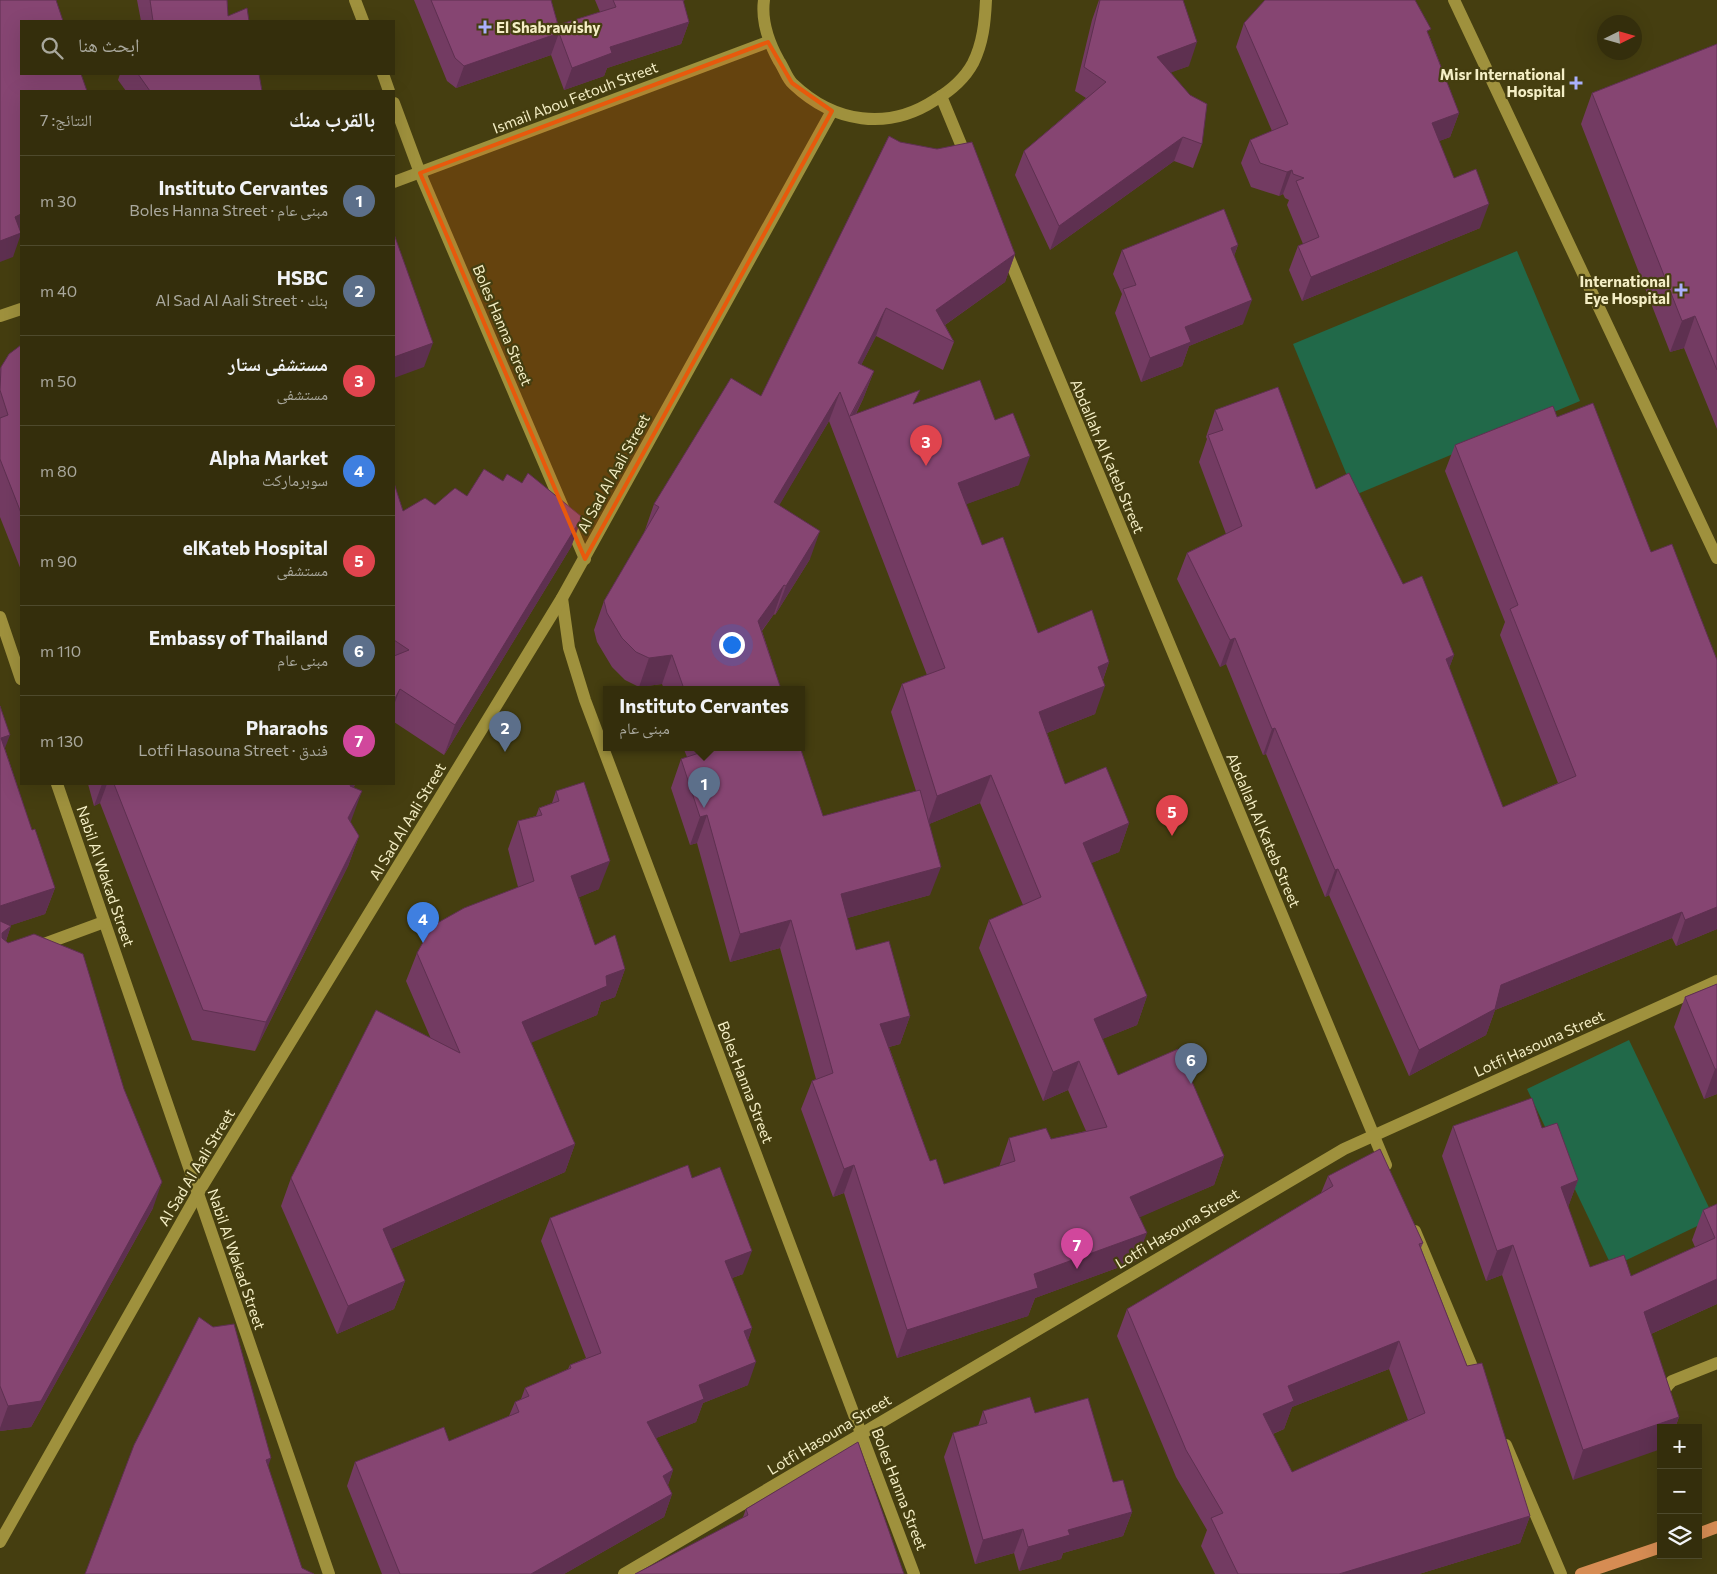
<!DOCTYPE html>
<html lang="ar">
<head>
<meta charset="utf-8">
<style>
  body { margin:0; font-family:Commissioner,"Noto Naskh Arabic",sans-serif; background:#3c3615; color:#f1f3f6; direction:rtl }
  .controls { position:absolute; right:15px; bottom:15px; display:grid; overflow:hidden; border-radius:0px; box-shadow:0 5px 20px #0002 }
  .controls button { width:45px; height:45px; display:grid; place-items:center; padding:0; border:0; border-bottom:1px solid #4e4a2d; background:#342e0c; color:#f1f3f6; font:25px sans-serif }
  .compass { position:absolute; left:1597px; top:15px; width:45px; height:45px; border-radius:50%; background:#342e0c; box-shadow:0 5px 20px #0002; rotate:85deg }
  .you { position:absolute; left:731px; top:644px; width:18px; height:18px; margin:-12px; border:4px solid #fff; border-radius:50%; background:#1a73e8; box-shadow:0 0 0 8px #1a73e833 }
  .badge { display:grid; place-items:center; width:32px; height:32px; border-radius:50%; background:#ea580c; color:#fff; font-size:16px; font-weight:700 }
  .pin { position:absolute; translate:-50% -41px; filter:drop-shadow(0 1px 2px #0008) }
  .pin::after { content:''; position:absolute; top:26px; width:18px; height:15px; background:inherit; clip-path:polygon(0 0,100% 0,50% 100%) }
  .popup { position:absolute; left:603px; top:686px; width:202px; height:65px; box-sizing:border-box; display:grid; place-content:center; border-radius:0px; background:#342e0c; filter:drop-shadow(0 1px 4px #0005); font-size:16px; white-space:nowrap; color:#a9a89d }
  .popup b { font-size:19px; color:#f1f3f6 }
  .popup::after { content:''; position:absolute; left:50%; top:100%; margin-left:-10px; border:10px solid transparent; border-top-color:#342e0c }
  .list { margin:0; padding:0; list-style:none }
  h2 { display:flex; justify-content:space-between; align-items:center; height:65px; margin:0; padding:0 20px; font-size:21px }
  h2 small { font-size:16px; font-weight:400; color:#a9a89d }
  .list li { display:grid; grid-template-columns:32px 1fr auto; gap:15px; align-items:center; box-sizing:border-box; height:90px; padding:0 20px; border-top:1px solid #4e4a2d }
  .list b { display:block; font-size:19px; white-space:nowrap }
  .list p { margin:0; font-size:16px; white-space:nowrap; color:#a9a89d }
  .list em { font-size:16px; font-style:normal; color:#a9a89d }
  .icon { flex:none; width:28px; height:28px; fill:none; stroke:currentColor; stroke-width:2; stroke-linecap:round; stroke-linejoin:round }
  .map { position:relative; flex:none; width:1717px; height:1574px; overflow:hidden; direction:ltr }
  .search { position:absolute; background:#342e0c; box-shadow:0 5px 20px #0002; left:20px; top:20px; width:375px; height:55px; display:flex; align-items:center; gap:12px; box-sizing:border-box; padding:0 18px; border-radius:0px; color:#a9a89d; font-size:19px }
  .panel { position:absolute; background:#342e0c; box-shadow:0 5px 20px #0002; left:20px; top:90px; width:375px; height:695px; border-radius:0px; direction:rtl }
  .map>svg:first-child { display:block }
</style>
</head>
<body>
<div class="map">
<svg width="1717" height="1574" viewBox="0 0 1717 1574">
  <rect width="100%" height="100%" fill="#453e10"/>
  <g fill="#216949">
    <path d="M1517,251L1580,401L1355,495L1293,344Z"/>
    <path d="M1629,1040L1714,1218L1612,1267L1527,1089Z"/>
  </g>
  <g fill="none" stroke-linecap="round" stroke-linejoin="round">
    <path stroke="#9f913d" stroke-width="12" d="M1669,1428C1664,1410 1656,1395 1672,1381L1717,1363"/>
    <g stroke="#9f913d" stroke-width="12">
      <path d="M355,0L363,21"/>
      <path d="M764,0C761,22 769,43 779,61C784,68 787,79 793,84C834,123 888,131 935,100C950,91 965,78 973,63C983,43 985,22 986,0"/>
      <path d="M1454,0L1717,558"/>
      <path d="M383,74L389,91"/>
      <path d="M941,96L967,159"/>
      <path d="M394,103L420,173L585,559"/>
      <path d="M394,182L768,42"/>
      <path d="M1006,251L1386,1165"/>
      <path d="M0,316L21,309"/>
      <path d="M562,598L569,648L585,700L914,1574"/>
      <path d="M0,617L21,679"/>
      <path d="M57,784L329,1574"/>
      <path d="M36,947L104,922"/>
      <path d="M1415,1231L1478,1381"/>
      <path d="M1506,1445L1561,1574"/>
      <path d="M0,1542L198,1193L562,598L832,111"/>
      <path d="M624,1574L1344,1149L1717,981"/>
    </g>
    <g stroke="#d68c53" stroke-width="12">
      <path d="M1698,1534L1717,1527"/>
      <path d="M1581,1574L1661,1547"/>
    </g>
  </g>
  <g fill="#733b62" fill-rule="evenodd">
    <path d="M137,0H227L228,16L249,21H141Z"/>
    <path d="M414,0H551L558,25L600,12L595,0H685L683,1L689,22L681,44L607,68L604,76L564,90L551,55L456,88L447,81Z"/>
    <path d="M1099,0L1189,66L1171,72L1202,144L1193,168L1174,161L1050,250L1015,175L1024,151L1086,98L1075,91L1092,20Z"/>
    <path d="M1244,23L1429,35L1459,113L1450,137L1439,141L1454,178L1480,228L1302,301L1289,270L1298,246L1303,244L1287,205L1289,200L1285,198L1283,194L1279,196L1251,187L1241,163L1250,140L1272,131L1236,47Z"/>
    <path d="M1717,44V429L1684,348L1670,352L1581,124L1592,93Z"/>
    <path d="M120,74H259L262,91H126L118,80Z"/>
    <path d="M889,136L1015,254L1005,282L945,325L954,342L943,370L876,336L861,365L874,371L863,399L856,414L916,403L1019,485L966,504L982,545L1038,633L1109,662L1103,680L1095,714L1047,733L1065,784L1129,823L1119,852L1091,863L1147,996L1137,1025L1102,1039L1118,1075L1224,1156L1214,1185L1139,1217L1136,1261L1035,1298L1028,1316L897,1358L844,1193L833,1197L801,1109L812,1081L816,1079L780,948L730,962L697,843L690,845L671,788L681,759L687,757L683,747H800L823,816L916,791L891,712L902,684L927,675L829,421L779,505L810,559L775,615L774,614L762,631L781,689H664L662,684L639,687L625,680L612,667L597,642L594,630L604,601L644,533L654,504L761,396ZM980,803L1023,905L989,920L979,948L1043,1101L1068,1090L1086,1131L1051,1139L1009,1138L999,1167L944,1184L930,1161L889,1047L900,1044L910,1016L856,950L847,918L930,895L929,824Z"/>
    <path d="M1238,245L1234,256L1243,324L1189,346L1182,366L1141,382L1115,313L1122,294L1113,274L1122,250Z"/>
    <path d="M21,345V570L0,517V369L1,367Z"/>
    <path d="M1215,410L1316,489L1403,584L1454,655L1449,668L1503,807L1558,783L1500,635L1505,622L1445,471L1455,445L1717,929L1676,946L1672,938L1495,1010L1486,1035L1409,1076L1329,895L1325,897L1266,754L1263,755L1226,664L1220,667L1177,579L1187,553L1226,534L1199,462L1207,439L1206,437Z"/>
    <path d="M503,481L522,483L582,517L571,547L444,755L394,722V483L403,511L435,505L467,496Z"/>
    <path d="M0,706L5,749L32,830L55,888L45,914L11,925L6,941L153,1208L31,1427L0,1431Z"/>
    <path d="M88,784H355L354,787L350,822L359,836L348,866L255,1051L192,1040L100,803L94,806Z"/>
    <path d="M556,791L599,889L579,897L595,945L625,969L615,997L601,1002L597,1015L531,1042L575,1144L565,1172L391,1249L405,1281L394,1309L337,1334L281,1206L291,1178L431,1039L406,981L417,953L518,887L508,849L518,821L536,816L539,808L552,803Z"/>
    <path d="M1717,984V1094L1704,1099L1674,1027L1685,997Z"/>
    <path d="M1453,1126L1542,1128L1578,1180L1568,1207L1590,1267L1631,1276L1695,1247L1692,1240L1703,1210L1717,1204V1304L1651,1334L1679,1417L1675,1428H1661L1573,1480L1502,1275L1486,1281L1442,1156Z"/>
    <path d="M1328,1176L1423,1243L1421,1248L1467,1366L1530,1516L1520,1543L1419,1574H1215L1201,1546L1207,1530L1176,1477L1117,1336L1127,1309L1321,1193ZM1389,1369L1408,1420L1292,1472L1273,1434L1284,1429L1292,1407Z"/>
    <path d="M692,1178L743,1274L732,1278L752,1328L748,1340V1385L703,1403L696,1422L656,1438L673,1470L668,1485L672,1494L664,1517L564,1574H382L347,1486L355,1462L449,1441L509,1416L515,1402L521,1399L525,1388L568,1369L570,1365L586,1358L541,1241L550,1218Z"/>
    <path d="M983,1411L1035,1413L1113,1482L1132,1512L1123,1536L1063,1553L1061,1559L1019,1571L1014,1553L975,1564L944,1457L953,1433L978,1426Z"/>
    <path d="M746,1509L904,1574L743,1517Z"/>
  </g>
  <g fill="#5e3050">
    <path d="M689,22L681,44L607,68L604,76L564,90L572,68L610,47Z"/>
    <path d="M559,33L551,55L456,88L464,66Z"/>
    <path d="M1197,42L1189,66L1148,81L1157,57Z"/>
    <path d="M1459,113L1450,137L1424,147L1432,123Z"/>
    <path d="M1183,137L1174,161L1050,250L1059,226Z"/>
    <path d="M1292,170L1283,194L1279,196L1287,172Z"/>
    <path d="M1489,204L1480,228L1302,301L1311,277Z"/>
    <path d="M21,214V234L13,257L0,262V241L15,217Z"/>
    <path d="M1238,245L1229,269L1231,248Z"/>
    <path d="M1015,254L1005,282L935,332L936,310Z"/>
    <path d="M1252,300L1243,324L1189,346L1182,366L1141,382L1150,358L1185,327Z"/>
    <path d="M886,308L876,336L848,391L858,363Z"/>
    <path d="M1695,316L1684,348L1670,352L1682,321Z"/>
    <path d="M433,343L424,367L394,378V357Z"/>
    <path d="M874,371L863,399L851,423L850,418Z"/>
    <path d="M840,392L829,421L764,531L774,502Z"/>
    <path d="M1030,456L1019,485L948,511L958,483Z"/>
    <path d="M582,517L571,547L444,755L455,725Z"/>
    <path d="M820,531L810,559L775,615L786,586Z"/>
    <path d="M784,585L774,614L748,649L758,621Z"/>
    <path d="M1235,638L1226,664L1220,667L1230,640Z"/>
    <path d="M672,655L662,684L639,687L649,658Z"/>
    <path d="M1454,655L1444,682L1446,659Z"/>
    <path d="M1109,662L1100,688L1105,686L1095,714L1029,740L1039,712L1098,667Z"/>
    <path d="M400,689L394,705V700Z"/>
    <path d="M1275,728L1266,754L1263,755L1272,729Z"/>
    <path d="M10,735L0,761L1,738Z"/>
    <path d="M991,775L980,803L927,825L937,796Z"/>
    <path d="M102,784H107L100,803L94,806Z"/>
    <path d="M351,784H355L339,816Z"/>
    <path d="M362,791L351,821L337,848L348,818Z"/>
    <path d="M707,815L697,843L690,845L700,817Z"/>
    <path d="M1129,823L1119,852L1072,871L1083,843Z"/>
    <path d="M359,836L348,866L255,1051L266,1022Z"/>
    <path d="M610,861L599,889L561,905L571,876Z"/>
    <path d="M941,867L930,895L830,923L841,894Z"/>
    <path d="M1338,869L1329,895L1325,897L1335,870Z"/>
    <path d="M55,888L45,914L0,929V906Z"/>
    <path d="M1717,907V929L1676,946L1685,920Z"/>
    <path d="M1682,912L1672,938L1495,1010L1486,1035L1409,1076L1419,1050L1501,985Z"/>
    <path d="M791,920L780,948L730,962L740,934Z"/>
    <path d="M11,926L2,952V933Z"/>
    <path d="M625,969L615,997L601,1002L597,1015L512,1051L522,1022L606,976Z"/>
    <path d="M1147,996L1137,1025L1083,1047L1094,1019Z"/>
    <path d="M910,1016L900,1044L870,1052L880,1024Z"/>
    <path d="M1079,1061L1068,1090L1043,1101L1053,1072Z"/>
    <path d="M1715,1069H1717V1094L1704,1099Z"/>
    <path d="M575,1144L565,1172L373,1257L383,1229Z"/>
    <path d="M1224,1156L1214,1185L1120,1226L1130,1197Z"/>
    <path d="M854,1165L844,1193L833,1197L844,1169Z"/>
    <path d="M1578,1180L1567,1210L1561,1187Z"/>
    <path d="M162,1182L153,1208L31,1427L0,1431V1428L8,1406Z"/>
    <path d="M1147,1233L1136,1261L1035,1298L1028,1316L897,1358L907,1330L1034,1274Z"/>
    <path d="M1513,1245L1502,1275L1486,1281L1497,1251Z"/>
    <path d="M752,1251L743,1274L716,1284L725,1261Z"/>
    <path d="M1717,1279V1304L1633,1342L1644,1312Z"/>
    <path d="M405,1281L394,1309L337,1334L348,1306Z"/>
    <path d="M752,1328L744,1352V1331Z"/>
    <path d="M1399,1341L1389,1369L1292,1407L1284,1429L1253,1442L1263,1414L1288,1386Z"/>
    <path d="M756,1362L748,1385L703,1403L696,1422L639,1445L647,1422L699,1385Z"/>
    <path d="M1679,1417L1675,1428H1661V1449L1573,1480L1583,1450Z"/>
    <path d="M271,1458L262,1484L266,1460Z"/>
    <path d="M673,1470L665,1494L663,1476Z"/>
    <path d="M672,1494L664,1517L564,1574H531Z"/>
    <path d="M1132,1512L1123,1536L1063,1553L1061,1559L1019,1571L1028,1547L1068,1530Z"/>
    <path d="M1530,1516L1520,1543L1419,1574H1339Z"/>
    <path d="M1023,1529L1014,1553L975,1564L983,1540Z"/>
  </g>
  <g fill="#864572" stroke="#5e3050" fill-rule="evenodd">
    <path d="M0,0H56L63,21H21V74H81L87,91H21V214L15,217L21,233L0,241Z"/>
    <path d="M150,0H227L228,16L247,8L249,21H153Z"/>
    <path d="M431,0H551L558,25L616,7L613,0H683L689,22L610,47L612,53L572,68L559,33L464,66L455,58Z"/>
    <path d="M1100,0H1183L1197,42L1157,57L1190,95L1207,104L1202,144L1183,137L1059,226L1024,151L1106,82L1084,67Z"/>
    <path d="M1265,0H1415L1431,29L1427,31L1459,113L1432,123L1454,178L1476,169L1489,204L1311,277L1298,246L1319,237L1296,181L1304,178L1293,174L1292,170L1287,172L1260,163L1250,140L1288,124L1244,23Z"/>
    <path d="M1717,44V370L1695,316L1682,321L1592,93Z"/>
    <path d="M138,74H259L262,91H150Z"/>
    <path d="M889,136L900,142L937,149L972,142L1015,254L936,310L954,342L886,308L858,363L874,371L850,416L920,390L913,404L980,380L995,420L1013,413L1030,456L958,483L982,545L1003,537L1038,633L1092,610L1109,662L1098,667L1105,686L1039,712L1065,784L1106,767L1129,823L1083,843L1147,996L1094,1019L1118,1075L1178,1049L1224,1156L1130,1197L1147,1233L1034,1274L1038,1288L907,1330L854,1165L844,1169L812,1081L833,1073L791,920L740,934L707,815L700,817L681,759L705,751L703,747H800L823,816L920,790L941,867L841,894L856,950L889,941L910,1016L880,1024L930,1161L936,1159L944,1184L1015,1161L1009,1138L1046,1128L1051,1139L1107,1127L1079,1061L1053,1072L989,920L1041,897L991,775L937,796L902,684L945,668L840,392L774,502L820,531L786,586L784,585L758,621L781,689H684L672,655L649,658L636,652L622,638L607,613L604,601L659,507L654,504L731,378L761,396Z"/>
    <path d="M1224,209L1238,245L1231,248L1252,300L1185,327L1191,342L1150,358L1123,289L1136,285L1122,250Z"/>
    <path d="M394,234L433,343L394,357Z"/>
    <path d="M21,345V513L0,459V418L8,415L0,390L1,367L9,354Z"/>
    <path d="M1278,387L1316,489L1349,473L1403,584L1422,576L1454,655L1446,659L1503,807L1576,776L1510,609L1518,605L1455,445L1553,406L1557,417L1593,403L1651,552L1672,544L1717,660V907L1685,920L1682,912L1501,985L1495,1009L1419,1050L1338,869L1335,870L1275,728L1272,729L1235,638L1230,640L1187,553L1242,526L1208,435L1223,430L1215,410Z"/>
    <path d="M484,469L503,481L507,474L522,483L528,473L582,517L455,725L400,689L394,700V656L409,650L394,640V483L403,511L425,498L435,505L455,488L467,496Z"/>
    <path d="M0,706L10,735L1,738L32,830L35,829L55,888L0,906Z"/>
    <path d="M584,782L610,861L571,876L595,945L615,935L625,969L606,976L607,986L522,1022L575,1144L383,1229L405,1281L348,1306L291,1178L376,1010L460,1053L417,953L432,926L464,908L534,881L518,821L542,815L539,808L559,801L556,791Z"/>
    <path d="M114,784H351L350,786L362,791L348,818L359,836L266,1022L203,1010Z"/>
    <path d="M0,921L11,926L2,933V938L8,943L34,934L83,954L124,1089L162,1182L41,1401L8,1406L0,1386Z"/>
    <path d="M1717,984V1069H1715L1685,997Z"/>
    <path d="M1532,1098L1542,1128L1557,1123L1578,1180L1561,1187L1590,1267L1624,1255L1631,1276L1715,1238L1703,1210L1717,1204V1279L1644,1312L1679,1417L1583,1450L1513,1245L1497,1251L1453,1126Z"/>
    <path d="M1380,1149L1423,1243L1419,1244L1467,1366L1482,1363L1530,1516L1339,1574H1238L1211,1518L1223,1513L1186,1450L1127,1309L1333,1186L1328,1176ZM1399,1341L1425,1413L1292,1472L1263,1414L1294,1401L1288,1386Z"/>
    <path d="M688,1165L692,1178L720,1167L752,1251L725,1261L752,1328L744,1331L756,1362L699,1385L704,1399L647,1422L673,1470L663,1476L672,1494L531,1574H400L355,1462L444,1427L449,1441L519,1412L515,1402L529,1396L525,1388L571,1368L570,1365L601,1353L550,1218Z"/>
    <path d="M199,1317L213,1327L234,1324L271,1458L266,1460L302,1568L314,1574H85L134,1445Z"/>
    <path d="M1030,1397L1035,1413L1088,1398L1113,1482L1123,1480L1132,1512L1068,1530L1070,1535L1028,1547L1023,1529L983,1540L953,1433L987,1423L983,1411Z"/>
    <path d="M858,1442L904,1574H635L748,1515L746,1509Z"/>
  </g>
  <path fill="#e8590c" fill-opacity="0.2" stroke="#e8590c" stroke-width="4" stroke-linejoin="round" d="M768,42L792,83L832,111L585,559L420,173Z"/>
  <g fill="#aab0fc" stroke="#453e10" stroke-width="2">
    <path d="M482.5 19.5h5v5h5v5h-5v5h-5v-5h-5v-5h5z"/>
    <path d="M1573.5 75.5h5v5h5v5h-5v5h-5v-5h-5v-5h5z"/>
    <path d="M1678.5 282.5h5v5h5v5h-5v5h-5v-5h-5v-5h5z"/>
  </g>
  <g text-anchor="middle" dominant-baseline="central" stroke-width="4.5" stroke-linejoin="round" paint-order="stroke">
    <g font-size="15" font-weight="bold" fill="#f4eec5" stroke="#453e10" text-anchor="end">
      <text x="496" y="27" text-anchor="start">El Shabrawishy</text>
      <text x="1565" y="74">Misr International<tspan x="1565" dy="17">Hospital</tspan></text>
      <text x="1670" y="281">International<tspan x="1670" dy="17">Eye Hospital</tspan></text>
    </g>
    <g font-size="15" fill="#f4eec5" stroke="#453e10">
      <text transform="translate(575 97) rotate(-21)">Ismail Abou Fetouh Street</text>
      <text transform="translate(503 325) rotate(67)">Boles Hanna Street</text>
      <text transform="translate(1108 456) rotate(67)">Abdallah Al Kateb Street</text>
      <text transform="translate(613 473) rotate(-61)">Al Sad Al Aali Street</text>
      <text transform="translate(407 821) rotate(-59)">Al Sad Al Aali Street</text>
      <text transform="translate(1264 830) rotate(67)">Abdallah Al Kateb Street</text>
      <text transform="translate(106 876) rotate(71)">Nabil Al Wakad Street</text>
      <text transform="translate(1539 1043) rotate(-24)">Lotfi Hasouna Street</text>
      <text transform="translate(746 1082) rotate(69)">Boles Hanna Street</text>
      <text transform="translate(196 1167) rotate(-59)">Al Sad Al Aali Street</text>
      <text transform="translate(1177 1228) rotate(-31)">Lotfi Hasouna Street</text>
      <text transform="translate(237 1259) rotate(71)">Nabil Al Wakad Street</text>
      <text transform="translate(829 1434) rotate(-31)">Lotfi Hasouna Street</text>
      <text transform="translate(900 1489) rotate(69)">Boles Hanna Street</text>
    </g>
  </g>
</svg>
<div class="controls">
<button>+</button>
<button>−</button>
<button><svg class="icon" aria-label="layers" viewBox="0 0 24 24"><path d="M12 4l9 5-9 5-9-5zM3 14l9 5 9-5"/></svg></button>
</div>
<svg class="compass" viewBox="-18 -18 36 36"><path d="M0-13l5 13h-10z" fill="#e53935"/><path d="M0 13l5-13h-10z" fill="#a9a89d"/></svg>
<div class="you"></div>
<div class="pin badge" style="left:704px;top:808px;background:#5c6f8a">1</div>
<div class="popup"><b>Instituto Cervantes</b>مبنى عام</div>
<div class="pin badge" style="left:505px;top:752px;background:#5c6f8a">2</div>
<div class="pin badge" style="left:926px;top:466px;background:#e0444e">3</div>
<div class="pin badge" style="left:423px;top:943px;background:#3f7fe0">4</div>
<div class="pin badge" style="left:1172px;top:836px;background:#e0444e">5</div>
<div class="pin badge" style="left:1191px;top:1084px;background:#5c6f8a">6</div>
<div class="pin badge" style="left:1077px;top:1269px;background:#d1479c">7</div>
<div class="search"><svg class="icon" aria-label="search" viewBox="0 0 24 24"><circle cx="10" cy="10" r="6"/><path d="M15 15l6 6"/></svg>ابحث هنا</div>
<section class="panel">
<h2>بالقرب منك<small>النتائج: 7</small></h2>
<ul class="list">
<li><span class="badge" style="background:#5c6f8a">1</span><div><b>Instituto Cervantes</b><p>مبنى عام · Boles Hanna Street</p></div><em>30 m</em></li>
<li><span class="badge" style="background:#5c6f8a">2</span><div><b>HSBC</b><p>بنك · Al Sad Al Aali Street</p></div><em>40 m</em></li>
<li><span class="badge" style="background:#e0444e">3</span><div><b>مستشفى ستار</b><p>مستشفى</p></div><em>50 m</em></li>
<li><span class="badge" style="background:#3f7fe0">4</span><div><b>Alpha Market</b><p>سوبرماركت</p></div><em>80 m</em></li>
<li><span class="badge" style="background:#e0444e">5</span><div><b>elKateb Hospital</b><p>مستشفى</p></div><em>90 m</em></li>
<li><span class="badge" style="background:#5c6f8a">6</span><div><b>Embassy of Thailand</b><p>مبنى عام</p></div><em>110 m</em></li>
<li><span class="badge" style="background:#d1479c">7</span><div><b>Pharaohs</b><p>فندق · Lotfi Hasouna Street</p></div><em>130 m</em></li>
</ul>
</section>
</div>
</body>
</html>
